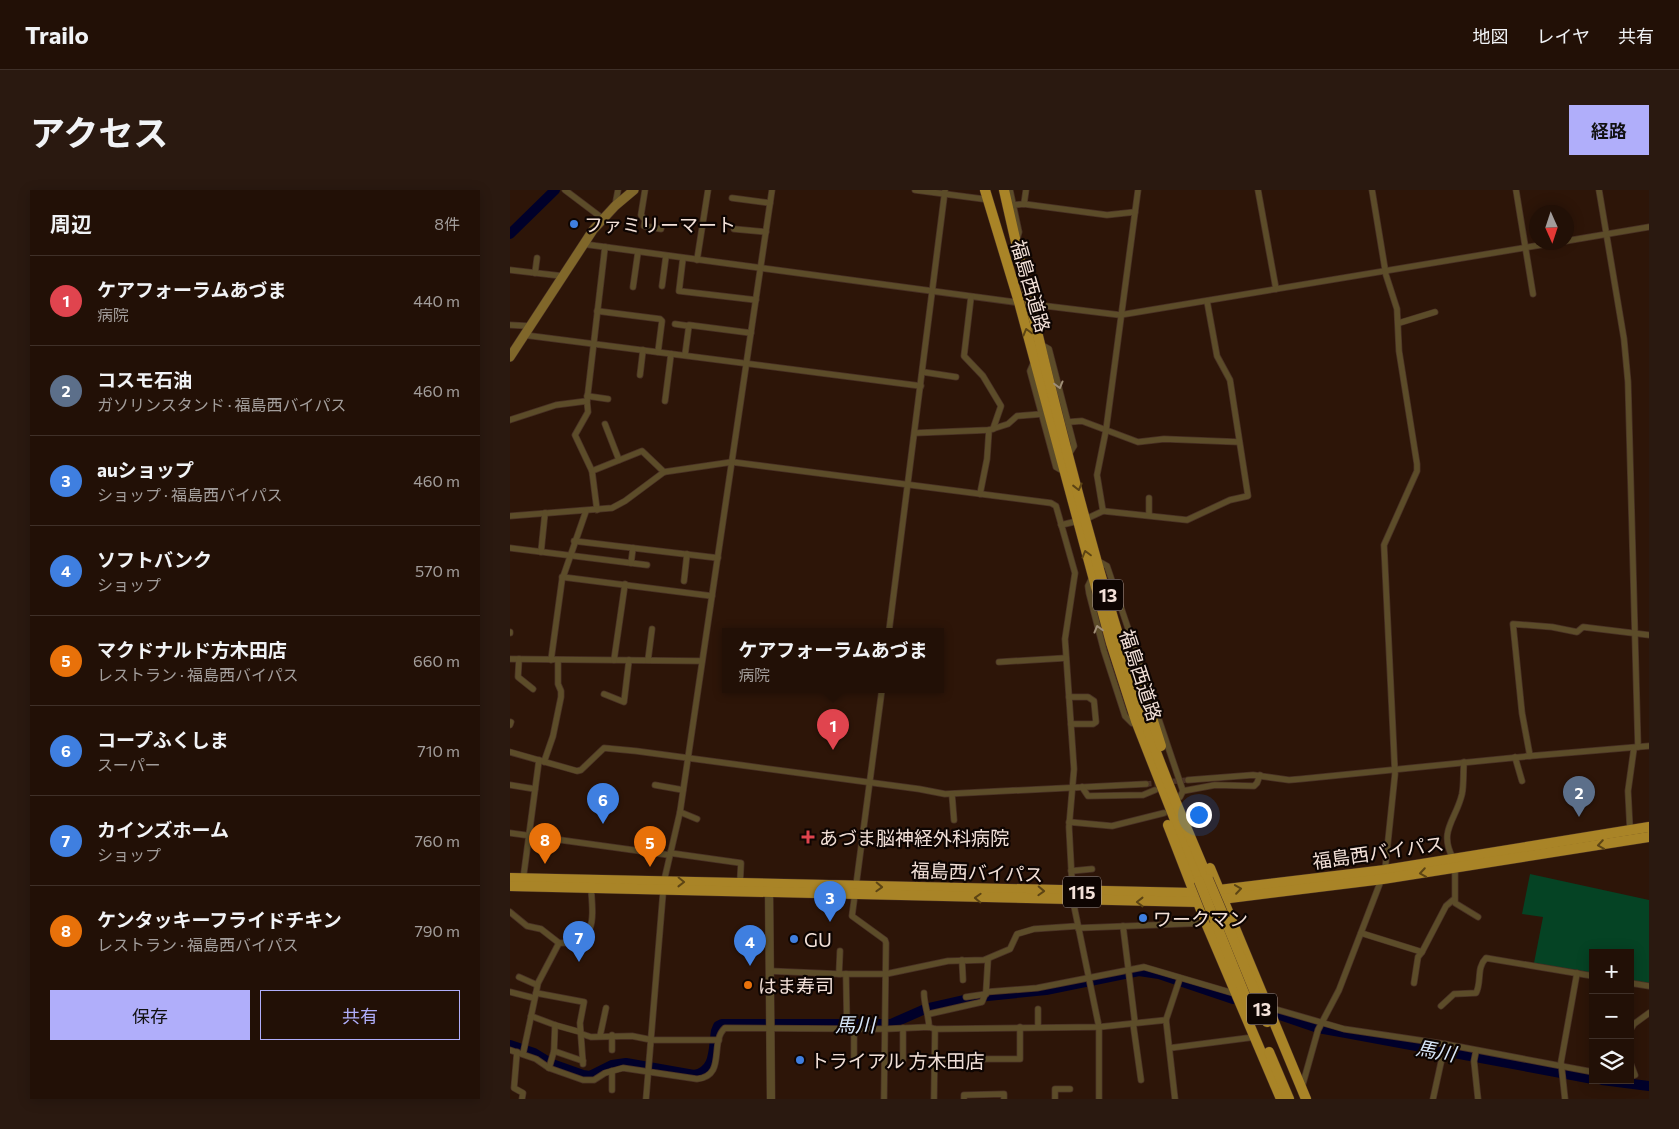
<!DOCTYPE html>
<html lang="ja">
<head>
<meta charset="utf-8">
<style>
  body { margin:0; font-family:Commissioner,"Noto Sans JP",sans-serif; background:#2a1910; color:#f1f3f6 }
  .controls { position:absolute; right:15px; bottom:15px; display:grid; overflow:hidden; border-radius:0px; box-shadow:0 2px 12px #0003 }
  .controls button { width:45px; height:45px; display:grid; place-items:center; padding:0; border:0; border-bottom:1px solid #3f3028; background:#221006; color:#f1f3f6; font:25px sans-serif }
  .compass { position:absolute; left:1019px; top:15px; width:45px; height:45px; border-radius:50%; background:#221006; box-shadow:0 2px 12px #0003; rotate:177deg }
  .you { position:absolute; left:688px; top:624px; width:18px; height:18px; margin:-12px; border:4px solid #fff; border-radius:50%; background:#1a73e8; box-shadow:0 0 0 8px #1a73e833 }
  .badge { display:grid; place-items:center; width:32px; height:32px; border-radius:50%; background:#b0aefa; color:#fff; font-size:16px; font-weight:700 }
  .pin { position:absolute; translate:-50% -41px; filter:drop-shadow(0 1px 2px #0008) }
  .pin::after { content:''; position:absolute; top:26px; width:18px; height:15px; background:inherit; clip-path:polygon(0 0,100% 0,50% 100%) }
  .popup { position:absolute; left:212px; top:438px; width:222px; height:65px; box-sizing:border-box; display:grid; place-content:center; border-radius:0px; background:#221006; filter:drop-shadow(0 1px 4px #0005); font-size:16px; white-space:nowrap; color:#a29d9b }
  .popup b { font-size:19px; color:#f1f3f6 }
  .popup::after { content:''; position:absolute; left:50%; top:100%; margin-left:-10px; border:10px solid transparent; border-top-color:#221006 }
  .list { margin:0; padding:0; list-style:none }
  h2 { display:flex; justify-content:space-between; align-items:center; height:65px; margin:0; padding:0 20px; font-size:21px }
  h2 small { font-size:16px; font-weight:400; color:#a29d9b }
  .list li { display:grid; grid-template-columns:32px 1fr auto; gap:15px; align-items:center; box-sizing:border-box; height:90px; padding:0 20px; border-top:1px solid #3f3028 }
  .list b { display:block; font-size:19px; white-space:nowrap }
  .list p { margin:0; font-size:16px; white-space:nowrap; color:#a29d9b }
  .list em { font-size:16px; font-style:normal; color:#a29d9b }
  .actions { display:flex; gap:10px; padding:15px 20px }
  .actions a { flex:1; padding:11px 0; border:1px solid #b0aefa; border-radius:0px; text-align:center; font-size:18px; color:#b0aefa }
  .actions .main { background:#b0aefa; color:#111 }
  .icon { flex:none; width:28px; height:28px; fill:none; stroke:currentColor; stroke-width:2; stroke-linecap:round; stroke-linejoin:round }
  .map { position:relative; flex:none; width:1139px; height:909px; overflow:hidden; border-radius:0px }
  header { display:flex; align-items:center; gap:30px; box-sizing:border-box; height:70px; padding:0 25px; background:#221006; border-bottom:1px solid #3f3028 }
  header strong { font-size:24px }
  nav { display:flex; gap:28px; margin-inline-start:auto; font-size:18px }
  .intro { display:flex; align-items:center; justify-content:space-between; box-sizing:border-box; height:120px; padding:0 30px }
  h1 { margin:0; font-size:35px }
  .button { padding:12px 22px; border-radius:0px; background:#b0aefa; color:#111; font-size:18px; font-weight:700 }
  main { display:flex; gap:30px; padding:0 30px }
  aside { flex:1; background:#221006; border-radius:0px; box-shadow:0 2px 12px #0003 }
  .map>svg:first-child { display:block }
</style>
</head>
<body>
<header>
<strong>Trailo</strong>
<nav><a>地図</a><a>レイヤ</a><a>共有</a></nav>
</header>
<div class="intro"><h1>アクセス</h1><a class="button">経路</a></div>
<main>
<aside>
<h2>周辺<small>8件</small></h2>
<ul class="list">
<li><span class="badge" style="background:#e0444e">1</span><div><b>ケアフォーラムあづま</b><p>病院</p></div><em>440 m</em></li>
<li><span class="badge" style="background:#5c6f8a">2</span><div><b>コスモ石油</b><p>ガソリンスタンド · 福島西バイパス</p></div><em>460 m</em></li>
<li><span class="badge" style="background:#3f7fe0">3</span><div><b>auショップ</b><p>ショップ · 福島西バイパス</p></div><em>460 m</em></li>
<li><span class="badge" style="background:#3f7fe0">4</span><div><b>ソフトバンク</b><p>ショップ</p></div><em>570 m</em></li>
<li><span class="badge" style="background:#e8710a">5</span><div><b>マクドナルド方木田店</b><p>レストラン · 福島西バイパス</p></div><em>660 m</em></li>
<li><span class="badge" style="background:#3f7fe0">6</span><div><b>コープふくしま</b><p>スーパー</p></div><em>710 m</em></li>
<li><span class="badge" style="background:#3f7fe0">7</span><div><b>カインズホーム</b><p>ショップ</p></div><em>760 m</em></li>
<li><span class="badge" style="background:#e8710a">8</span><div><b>ケンタッキーフライドチキン</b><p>レストラン · 福島西バイパス</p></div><em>790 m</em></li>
</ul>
<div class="actions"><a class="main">保存</a><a>共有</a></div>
</aside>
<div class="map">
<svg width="1139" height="909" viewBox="0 0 1139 909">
  <rect width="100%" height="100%" fill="#2d1508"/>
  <path fill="#054324" d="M1020,684L1139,710V793L1120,790V763H1083V783L1024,773L1033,727L1012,724Z"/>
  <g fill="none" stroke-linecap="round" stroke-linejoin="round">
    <g stroke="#00002a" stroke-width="10">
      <path d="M0,44L45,0"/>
      <path d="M770,825L808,838L836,843L1083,889"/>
      <path d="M0,855L24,863L42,874L73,885L80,886L102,875L116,873L184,885C206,881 203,859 206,841L208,836L212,834H381L415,819L468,807L536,800L629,781L649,784L723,809"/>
      <path d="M1092,890L1139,896"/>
    </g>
    <path stroke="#4b3327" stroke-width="5.5" stroke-dasharray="5.5 3" stroke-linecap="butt" d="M636,594L678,590"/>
    <g stroke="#493125" stroke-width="7">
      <g id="minor">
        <path d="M55,0L92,28"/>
        <path d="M135,0L131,25L135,30L134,36L151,39"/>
        <path d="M405,0L473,9"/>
        <path d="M500,0L509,42L507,49"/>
        <path d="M748,0L766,99"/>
        <path d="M1006,0L1023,104"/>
        <path d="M1089,0L1114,149L1118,192L1128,557"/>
        <path d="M222,8L260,13"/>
        <path d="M514,14L516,0"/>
        <path d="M503,15L514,14L597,25L625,22"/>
        <path d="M105,16L108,0"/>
        <path d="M224,39L256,42"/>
        <path d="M1056,51L1139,37"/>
        <path d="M73,54L511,113"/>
        <path d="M173,68L169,101L246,110"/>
        <path d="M187,70L198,0"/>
        <path d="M0,80L52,86"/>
        <path d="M25,83L27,68"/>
        <path d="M152,96L156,66"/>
        <path d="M123,97L128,62"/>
        <path d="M461,107L454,166L473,186L491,216L483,239"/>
        <path d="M520,114L610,125L1049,52"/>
        <path d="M87,121L150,129L152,131L148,162"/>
        <path d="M889,133L925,122"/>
        <path d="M165,134L179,136"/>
        <path d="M0,135L19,136"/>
        <path d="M14,145L411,196"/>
        <path d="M530,154L539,159L564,256L559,264"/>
        <path d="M175,165L179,135L241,143"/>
        <path d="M524,172L520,181L546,277L553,281"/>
        <path d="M413,182L446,187"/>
        <path d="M130,185L133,160"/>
        <path d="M77,206L98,209"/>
        <path d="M77,211L78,222L65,245L82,281L87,320"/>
        <path d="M155,211L161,164"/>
        <path d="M0,230L46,215L77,211L95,57"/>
        <path d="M558,232L572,231L628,252L654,249L729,252"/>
        <path d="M95,234L109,270"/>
        <path d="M405,243L479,240L498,234L507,226L532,224"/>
        <path d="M82,281L132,261L154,282"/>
        <path d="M470,304L477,269L479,240"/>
        <path d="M639,308V325"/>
        <path d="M593,321L677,330L720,310L738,306L720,190L707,166L697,111"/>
        <path d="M0,326L102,318L115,311L154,282L222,272L541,313L546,316L565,383L555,449L564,579L559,637L563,711L589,837V909"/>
        <path d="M551,335L576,329L593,321L587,285L596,240L628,0"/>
        <path d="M64,351L208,368"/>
        <path d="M0,358L137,375"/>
        <path d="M31,362L35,323"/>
        <path d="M588,371L597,376L673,601"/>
        <path d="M121,373L123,358"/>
        <path d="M52,387L202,406"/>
        <path d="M582,388L578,396L579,403L594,461L615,526L622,533"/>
        <path d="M174,391L177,364"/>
        <path d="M379,441L435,0"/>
        <path d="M0,443V442"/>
        <path d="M0,469L192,471"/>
        <path d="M9,469L8,487L23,499"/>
        <path d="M41,470L52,390L76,321"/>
        <path d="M104,470L115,394"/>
        <path d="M138,470L142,439"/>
        <path d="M489,472L556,468"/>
        <path d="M372,499L342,726L375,750L376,753L374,909"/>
        <path d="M94,504L114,512L119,470"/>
        <path d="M559,507H578L584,511L586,532L583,534H561"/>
        <path d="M0,535L1,532"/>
        <path d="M0,562L67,581L71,580L94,558L126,561L409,599L435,604L636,594"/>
        <path d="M1020,566L1012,523L1003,434L1042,437L1067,442L1073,437L1139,445"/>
        <path d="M1005,567L1012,591"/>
        <path d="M34,572L43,546L51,507V501L48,494V470"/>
        <path d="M678,590L743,585L779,590L791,589L1020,566L1139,556"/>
        <path d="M0,595L25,599"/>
        <path d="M145,595L173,600"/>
        <path d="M572,597L578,606L633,605L645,600"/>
        <path d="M442,605L444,630"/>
        <path d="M670,607L673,601L705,595L744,596L747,593L750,585"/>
        <path d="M170,622L187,629"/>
        <path d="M559,632L602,636L654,623"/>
        <path d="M1120,640L1118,601L1124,558"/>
        <path d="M0,643L159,665"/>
        <path d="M160,663L231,673L230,693"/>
        <path d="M943,668C928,641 946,630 952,604C954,594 953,583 954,572"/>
        <path d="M945,678V713L968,727"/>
        <path d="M561,681L582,679"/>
        <path d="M13,690L29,570"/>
        <path d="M0,722L17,736L31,739L49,753C88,755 83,727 81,698"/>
        <path d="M613,736L625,833"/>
        <path d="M568,738L696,733"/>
        <path d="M851,743L912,762L908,767L904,793"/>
        <path d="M330,761L329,784H376L438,771L474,770L500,759L507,744L524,739L568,736"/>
        <path d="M912,762L936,716L943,710"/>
        <path d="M478,769L476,802L527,798L634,777L726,804"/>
        <path d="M452,770L453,790"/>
        <path d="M260,781L329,784"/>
        <path d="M336,784L337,839"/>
        <path d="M9,787L27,795"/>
        <path d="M1120,793L1139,796"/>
        <path d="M0,802L24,808"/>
        <path d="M26,803L28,793L49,753"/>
        <path d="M414,803C414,815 419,825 419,837"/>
        <path d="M456,807L476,804"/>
        <path d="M931,816L944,804L966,803C972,792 966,778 976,768L1083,786"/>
        <path d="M758,817L834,839L935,854L1083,882"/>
        <path d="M528,819V837"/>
        <path d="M419,824L472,812L476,802"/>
        <path d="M21,826L45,835L70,842"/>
        <path d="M623,833L631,890"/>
        <path d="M393,838V871"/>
        <path d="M344,839V869"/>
        <path d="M1120,840L1124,834L1139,823"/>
        <path d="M72,844L81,847L122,846L142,850H209"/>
        <path d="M90,846L96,818"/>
        <path d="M660,858L745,847"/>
        <path d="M0,860L26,869L39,878L73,890H84L95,883L113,878L187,889C217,886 199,852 215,838L375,839L419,837L425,839"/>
        <path d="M102,860V845"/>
        <path d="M44,861L73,871"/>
        <path d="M966,861L964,871L968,909"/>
        <path d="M7,862L4,898L13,903L12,909"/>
        <path d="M13,864L26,803L74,812L70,833L73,874"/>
        <path d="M426,869H510V837"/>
        <path d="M1120,872L1125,885L1120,887"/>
        <path d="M39,878L44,861L45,835"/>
        <path d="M792,897L808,840L829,800L875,680L885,584L874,355L907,281V274L889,161L887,119L876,85L862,0"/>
        <path d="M102,900V881"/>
        <path d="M136,909L154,691L170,622L262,0"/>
        <path d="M424,909L425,839L589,837L656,830"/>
        <path d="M454,909V905L494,904V909"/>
        <path d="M545,909V899H560"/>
        <path d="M665,909L656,830L670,788"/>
        <path d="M923,909L935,854"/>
        <path d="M1055,909L1051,872L1067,783"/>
      </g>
    </g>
    <g stroke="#493125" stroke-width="9">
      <path id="tertiary" d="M259,699L261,909"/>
    </g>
    <g stroke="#493125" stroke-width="10">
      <path id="secondary" d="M0,167L83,40L105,16L124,0"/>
    </g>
    <g stroke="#493125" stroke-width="11">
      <g id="trunk">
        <path d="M475,0L509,112L601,453L626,531L689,691"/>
        <path d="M494,0C534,177 578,355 634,528C652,583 676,636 698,689"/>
        <path d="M631,493L651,556"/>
        <path d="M658,635L696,733L771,909"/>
        <path d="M700,678L796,909"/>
        <path d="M0,688L684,703L875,680L1139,637"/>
        <path d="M0,696L688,712L873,689L1139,647"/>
        <path d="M715,729L757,832"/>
        <path d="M705,731L745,830"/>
        <path d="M759,862L779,909"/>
      </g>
    </g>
    <use href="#minor" stroke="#5c4c29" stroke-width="5.5"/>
    <use href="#tertiary" stroke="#5c4c29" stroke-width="8"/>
    <use href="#secondary" stroke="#80672a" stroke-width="9"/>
    <use href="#trunk" stroke="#a98427" stroke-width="10"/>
    <g stroke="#493125" stroke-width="11" stroke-linecap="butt">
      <g id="trunk-bridge">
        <path d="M698,689L715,729"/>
        <path d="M689,691L705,731"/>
      </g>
    </g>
    <use href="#trunk-bridge" stroke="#a98427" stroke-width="10"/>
  </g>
  <defs><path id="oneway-chevron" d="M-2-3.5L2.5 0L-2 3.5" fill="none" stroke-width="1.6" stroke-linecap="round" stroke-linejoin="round" transform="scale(1.25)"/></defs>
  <g stroke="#5c4414">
    <use href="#oneway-chevron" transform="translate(517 142) rotate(-105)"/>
    <use href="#oneway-chevron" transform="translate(568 297) rotate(76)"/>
    <use href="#oneway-chevron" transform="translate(576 364) rotate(-105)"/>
    <use href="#oneway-chevron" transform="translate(1091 655) rotate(171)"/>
    <use href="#oneway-chevron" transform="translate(913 683) rotate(171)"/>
    <use href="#oneway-chevron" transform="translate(171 692) rotate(1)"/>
    <use href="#oneway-chevron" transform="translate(369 697) rotate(2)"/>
    <use href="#oneway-chevron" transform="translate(728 699) rotate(-8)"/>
    <use href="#oneway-chevron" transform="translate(531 701) rotate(2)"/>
    <use href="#oneway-chevron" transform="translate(468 708) rotate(-178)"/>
    <use href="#oneway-chevron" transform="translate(630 712) rotate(180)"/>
  </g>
  <g stroke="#a08f78">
    <use href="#oneway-chevron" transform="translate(549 195) rotate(75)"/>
    <use href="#oneway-chevron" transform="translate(588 439) rotate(-105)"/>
  </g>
  <g fill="#3f7fe0" stroke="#0e0502" stroke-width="2">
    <circle cx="64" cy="34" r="5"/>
    <circle cx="633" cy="728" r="5"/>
    <circle cx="284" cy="749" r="5"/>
    <circle cx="290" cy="870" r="5"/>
  </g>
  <path fill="#e0444e" stroke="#0e0502" stroke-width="2" d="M295.5 639.5h5v5h5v5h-5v5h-5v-5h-5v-5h5z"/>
  <circle fill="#e8710a" stroke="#0e0502" stroke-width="2" cx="238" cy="795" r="5"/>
  <g text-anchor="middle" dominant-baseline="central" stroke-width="4.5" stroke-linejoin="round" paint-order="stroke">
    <g fill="#0e0502" stroke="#ae9e98" stroke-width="1">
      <rect x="583" y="389.5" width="30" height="31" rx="4"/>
      <rect x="553" y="686.5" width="38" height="31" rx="4"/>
      <rect x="737" y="803.5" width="30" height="31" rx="4"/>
    </g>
    <g font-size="18" font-weight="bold" fill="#f2e0d8">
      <text x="598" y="405">13</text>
      <text x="572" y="702">115</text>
      <text x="752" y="819">13</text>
    </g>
    <g font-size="19" fill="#f2e0d8" stroke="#0e0502" text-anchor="start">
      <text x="74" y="34">ファミリーマート</text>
      <text x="309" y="647">あづま脳神経外科病院</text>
      <text x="643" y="728">ワークマン</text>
      <text x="294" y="749">GU</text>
      <text x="248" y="795">はま寿司</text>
      <text x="300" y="870">トライアル 方木田店</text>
    </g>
    <g font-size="19" fill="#f2e0d8" stroke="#0e0502">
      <text transform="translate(521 96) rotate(74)">福島西道路</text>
      <text transform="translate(631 485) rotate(72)">福島西道路</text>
      <text transform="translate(868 662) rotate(-8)">福島西バイパス</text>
      <text transform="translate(467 682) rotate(2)">福島西バイパス</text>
    </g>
    <g font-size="20" font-style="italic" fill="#d7e6f9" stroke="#0e0502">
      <text x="345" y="834">馬川</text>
      <text transform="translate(926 860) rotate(10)">馬川</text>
    </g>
  </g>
</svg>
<div class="controls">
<button>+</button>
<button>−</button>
<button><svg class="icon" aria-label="layers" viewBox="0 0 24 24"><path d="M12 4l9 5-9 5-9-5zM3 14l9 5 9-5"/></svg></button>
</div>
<svg class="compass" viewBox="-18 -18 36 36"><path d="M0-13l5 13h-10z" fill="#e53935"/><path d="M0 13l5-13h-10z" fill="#a29d9b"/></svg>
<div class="you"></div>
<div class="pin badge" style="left:323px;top:560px;background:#e0444e">1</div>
<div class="popup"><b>ケアフォーラムあづま</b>病院</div>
<div class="pin badge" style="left:1069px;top:627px;background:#5c6f8a">2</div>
<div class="pin badge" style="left:320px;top:732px;background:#3f7fe0">3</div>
<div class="pin badge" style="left:240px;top:776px;background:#3f7fe0">4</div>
<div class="pin badge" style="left:140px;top:677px;background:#e8710a">5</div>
<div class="pin badge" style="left:93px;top:634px;background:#3f7fe0">6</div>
<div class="pin badge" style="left:69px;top:772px;background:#3f7fe0">7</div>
<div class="pin badge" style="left:35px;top:674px;background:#e8710a">8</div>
</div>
</main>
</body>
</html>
